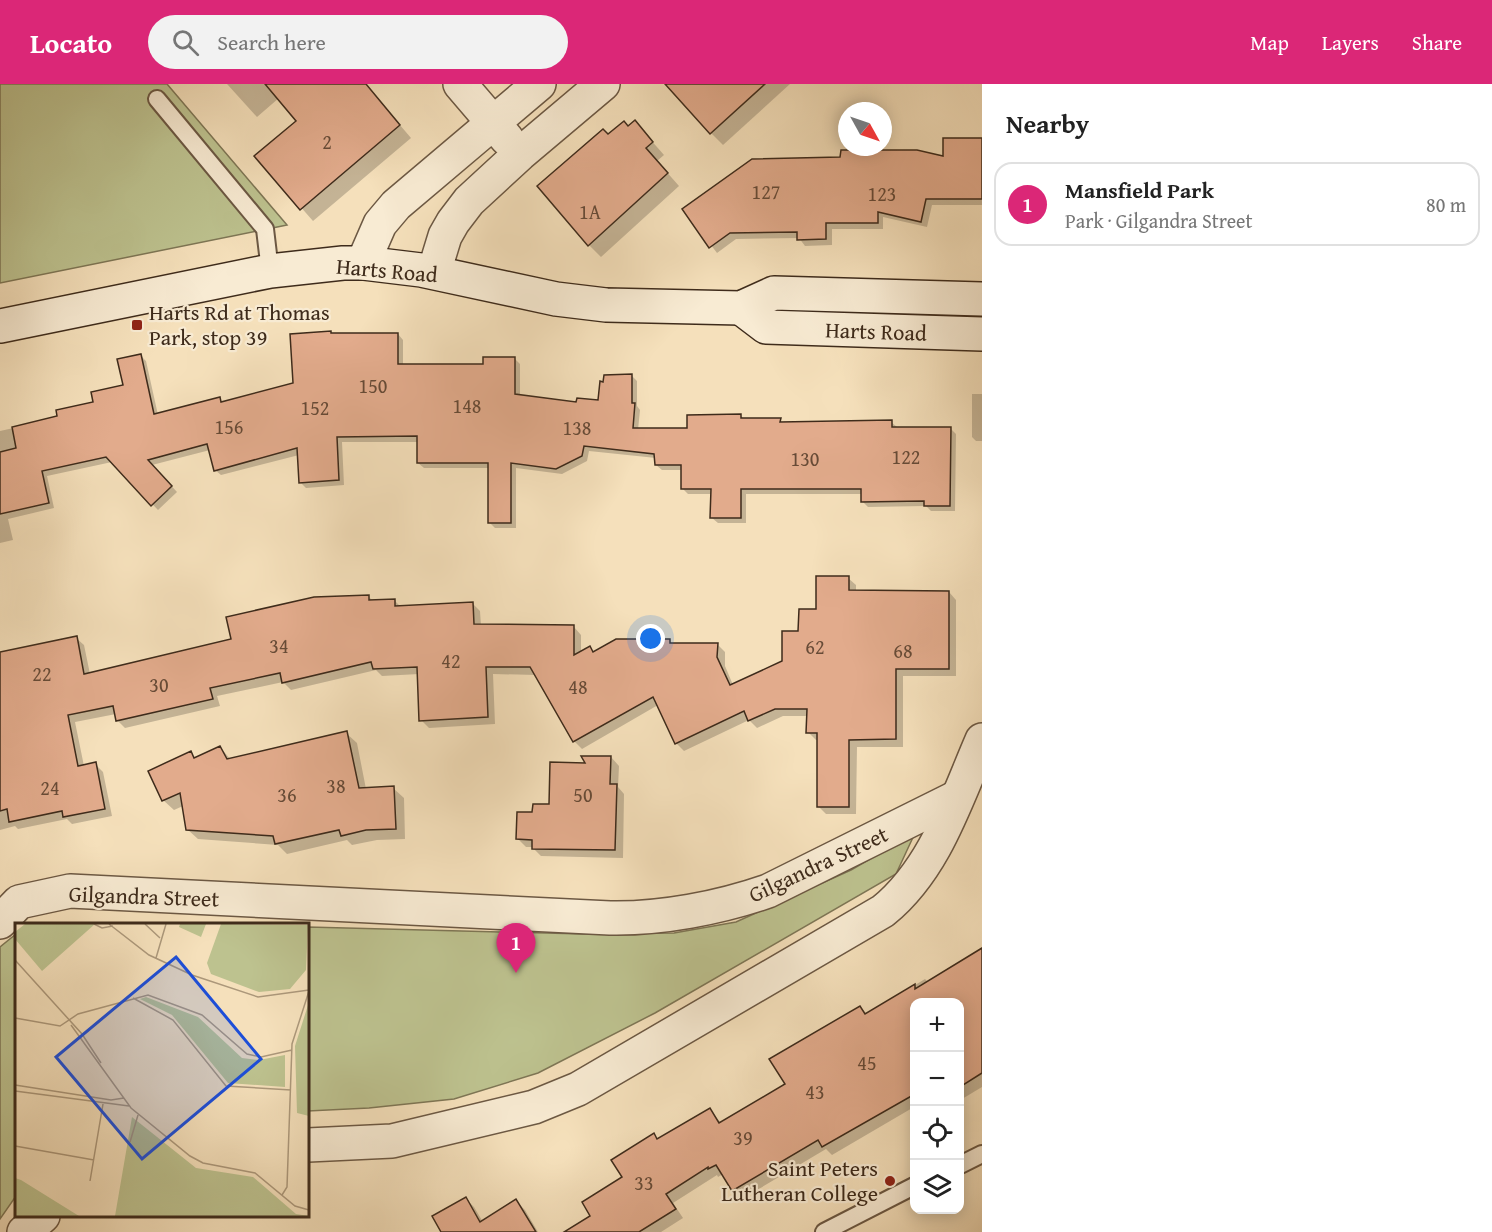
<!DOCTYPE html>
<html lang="en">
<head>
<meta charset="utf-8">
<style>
  body { margin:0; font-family:"Gentium Book Plus",serif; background:#f2f2f2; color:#222 }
  .controls { position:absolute; right:18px; bottom:18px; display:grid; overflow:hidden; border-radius:12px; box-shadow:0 3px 15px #0003 }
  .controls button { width:54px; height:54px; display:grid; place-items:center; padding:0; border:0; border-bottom:2px solid #e0e0e0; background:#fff; color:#222; font:30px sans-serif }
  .compass { position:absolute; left:838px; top:18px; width:54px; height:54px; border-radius:50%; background:#fff; box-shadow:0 3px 15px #0003; rotate:130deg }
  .you { position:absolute; left:651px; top:555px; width:21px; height:21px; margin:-15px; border:4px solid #fff; border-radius:50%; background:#1a73e8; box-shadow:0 0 0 9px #1a73e833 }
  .badge { display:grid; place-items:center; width:39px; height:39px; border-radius:50%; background:#db2777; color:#fff; font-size:20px; font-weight:700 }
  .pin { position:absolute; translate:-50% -50px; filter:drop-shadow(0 2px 3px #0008) }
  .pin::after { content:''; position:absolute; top:32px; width:21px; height:18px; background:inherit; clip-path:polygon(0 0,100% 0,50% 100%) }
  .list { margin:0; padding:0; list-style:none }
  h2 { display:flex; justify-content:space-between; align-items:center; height:78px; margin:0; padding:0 24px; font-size:26px }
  h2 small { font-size:20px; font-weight:400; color:#767676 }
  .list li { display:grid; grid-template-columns:39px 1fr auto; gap:18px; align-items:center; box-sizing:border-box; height:84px; margin:0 12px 12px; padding:0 12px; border:2px solid #e0e0e0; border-radius:18px }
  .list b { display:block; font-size:22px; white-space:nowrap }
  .list p { margin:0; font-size:20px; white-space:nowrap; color:#767676 }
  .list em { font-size:20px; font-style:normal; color:#767676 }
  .icon { flex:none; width:33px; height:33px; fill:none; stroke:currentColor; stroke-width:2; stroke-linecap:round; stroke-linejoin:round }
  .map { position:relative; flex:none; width:982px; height:1148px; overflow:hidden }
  header { display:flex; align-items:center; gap:36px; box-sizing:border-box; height:84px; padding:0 30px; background:#db2777; color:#fff }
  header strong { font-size:28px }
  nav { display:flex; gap:33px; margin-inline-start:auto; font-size:21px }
  .search { width:420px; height:54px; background:#f2f2f2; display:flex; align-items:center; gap:15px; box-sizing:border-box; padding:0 21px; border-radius:33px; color:#767676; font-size:22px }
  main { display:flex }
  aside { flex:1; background:#fff }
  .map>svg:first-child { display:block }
</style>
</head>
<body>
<header>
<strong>Locato</strong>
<div class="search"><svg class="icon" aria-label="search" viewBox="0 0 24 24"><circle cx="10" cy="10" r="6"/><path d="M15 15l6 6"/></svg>Search here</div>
<nav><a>Map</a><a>Layers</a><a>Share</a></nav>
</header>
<main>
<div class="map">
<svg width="982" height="1148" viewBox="0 0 982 1148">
  <rect width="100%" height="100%" fill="#f5e0bb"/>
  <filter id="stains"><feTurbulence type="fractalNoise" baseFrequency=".00333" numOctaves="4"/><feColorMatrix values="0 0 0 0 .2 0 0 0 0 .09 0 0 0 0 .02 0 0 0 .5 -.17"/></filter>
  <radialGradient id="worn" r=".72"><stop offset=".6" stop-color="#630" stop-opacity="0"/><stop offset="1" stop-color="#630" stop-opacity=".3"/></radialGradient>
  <g fill="#bdc28f" stroke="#7e7655" stroke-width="1.5">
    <path d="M0,0H167L287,141L0,199Z"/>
    <path d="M915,749L896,790L655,929L538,989L454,1015L369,1024L308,1027V843L583,850L674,849L736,838L851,786Z"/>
    <path d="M16,850V1112L0,1135V863Z"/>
  </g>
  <g fill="#0003">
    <path d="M227,0H365L411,54L313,137L256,72L298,37L279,14L257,33Z"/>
    <path d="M686,0H790L723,61L711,49Z"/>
    <path d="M635,38L664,71L657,77L679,102L601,173L589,161L608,52L628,44Z"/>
    <path d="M982,55V121H932L927,143L883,133V145H832V161L805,162L799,154L736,155L717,169L684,125L945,74Z"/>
    <path d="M330,248L333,251L398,250L403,256V282L485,281L514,274L520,280V312L577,319L599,318L631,291L637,297V322L640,326L638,346H688L741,332L745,336H780L784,340L891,338L897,343L950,344L956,350L955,427H931L926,422L868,423L863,418V410H746V439H718L712,434V410H688L682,404V386H662L656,381V374L589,367L587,377L562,390L516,384V444H495L489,438L490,384H424L418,379V358H342L344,401L306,404L300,398L299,371L221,391L215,386L210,366L152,381L177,408L158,426L112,378L47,392L54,424L8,435L13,456L0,459V347L59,334L95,319L125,302L140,271L146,277L158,331L220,315L223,319L295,300Z"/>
    <path d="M972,310H982V357H976L972,353Z"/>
    <path d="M848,494L856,501V508H949L956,516V592H903V663H857L856,730H826L818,722L819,656H816L808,648V632H783L757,644L749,636L684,667L676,659L658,621L582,665L574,657L536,591L493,590L495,640L429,644L421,636L419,590L382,592L376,586L291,606L283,598L217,612L220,622L125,644L118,637L116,630L75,638L84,682L95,680L103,688L112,732L72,740L67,735L18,745L15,742L0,746V569L76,554L84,561L90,590L233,556L368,512L373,517L394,516L401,523L472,519L480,527L481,542L574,543L581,551V569L590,564L595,569L669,557L673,560H717L725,568V582L733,601L783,578L800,548Z"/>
    <path d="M346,649L357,659L366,705L393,704L404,714L405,755L377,756L352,761L347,756L287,770L278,761L198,755L187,745L183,722L174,726L163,716L190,669L196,674L220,663L231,676Z"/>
    <path d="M611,673L619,682L618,703L624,710L623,774L541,772L532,763H526L518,755L534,729L550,722L587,680Z"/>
    <path d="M982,872V1003L962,1015L960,1013V918H914V1023L832,1071L826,1065L742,1115L733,1106L723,1090L718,1093L717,1091L673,1119L683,1134L661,1148H567L592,1133L624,1094L653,1051L658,1056L710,1026L722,1040L787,1000L860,923L867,930L925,895L928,898Z"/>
    <path d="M466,1115L474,1123L483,1138L516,1117L525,1126L538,1148H443Z"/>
  </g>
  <g fill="#e2ab8c" stroke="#3e2b1b" stroke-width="1.5">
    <path d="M265,0H366L400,41L300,126L254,72L296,37Z"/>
    <path d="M665,0H765L710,50Z"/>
    <path d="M635,36L653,58L646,64L668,89L588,162L537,102L603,45L608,50L624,37L628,42Z"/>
    <path d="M943,54H982V115H926L921,138L878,128V139H826V155L797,156V148L730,149L709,164L682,125L752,75L840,73L841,66H917L943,72Z"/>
    <path d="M331,247V249H398V280H483V273H515V310L576,318L577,314L598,316L600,297L603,298L604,291L632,290V319H635L633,344H687V331L741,330V334H781L780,338L892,336V343H951L950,422H924V417L861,418V405H741V434H710L711,405H681V381H655L654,370L584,362L582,372L556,385L511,379V439H488V379H417V352L337,353L339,396L299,399L297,364L214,387L207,360L148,376L172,402L151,422L106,373L42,387L49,419L0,430V368L16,364L12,343L57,332L56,326L93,318L91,308L123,301L117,275L141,270L154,330L220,313L221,318L293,299L290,250Z"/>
    <path d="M816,492H849V506L949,507V585H896V655L849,656V723H817V649H806L807,625H775L748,637L744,627L675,660L653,613L573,658L530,583H486L488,633L419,637L417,583L373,585L371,578L282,599L280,589L210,604L213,615L116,637L113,622L68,631L78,682L96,678L105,725L63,733L62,727L9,738L7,725L0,727V568L77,552L84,590L231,555L226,533L314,513L369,511V516L395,515V522L473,518L474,540L574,541V571L590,562L593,568L616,555H670V559H718L717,573L730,601L782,577V547H798L799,525H816Z"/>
    <path d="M347,647L359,704L394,702L396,745L366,746L341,752L339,746L275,760L273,752L186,746L180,709L162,717L148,687L191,667L194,674L220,662L227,675Z"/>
    <path d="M581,672H611L610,700H617L615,766L532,765V756L516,755L517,728H532L533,720H549L550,678L585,679Z"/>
    <path d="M982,864V989L960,1003V918H915V1010L822,1063L818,1056L732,1107L716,1081L708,1085V1083L666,1110L676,1125L639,1148H564L590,1132L582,1118L622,1093L611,1076L654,1049L657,1055L710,1024L719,1039L785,1000L769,975L860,922L865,930L915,900V905Z"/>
    <path d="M466,1113L480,1138L516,1115L536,1148H441L432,1132Z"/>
  </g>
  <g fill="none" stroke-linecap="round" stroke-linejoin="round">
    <g stroke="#6c5843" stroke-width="20">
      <g id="lane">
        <path d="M157,15L265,145L270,187"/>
        <path d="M960,1081L982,1070"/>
        <path d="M824,1148L914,1102"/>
      </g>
    </g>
    <g stroke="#6c5843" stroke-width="36">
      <g id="street">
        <path d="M460,0L507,55"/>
        <path d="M363,179L380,140L396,121L539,0"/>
        <path d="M434,188L445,152L453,138L469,117L520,70L603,0"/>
        <path d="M0,838L19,818L70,807L610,834C661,835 719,824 768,807L957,713"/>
        <path d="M308,1061L392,1057L534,1023L578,1005L883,827C935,785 956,716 982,656"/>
        <path d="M24,1148L43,1132"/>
      </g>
    </g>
    <g stroke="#3e2b1b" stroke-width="36">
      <g id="secondary">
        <path d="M741,224L766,243L982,250"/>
        <path d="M0,242L270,187L343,179H363L421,186L556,215L606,221L741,224L774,209L982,215"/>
      </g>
    </g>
    <use href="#lane" stroke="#f8ebd3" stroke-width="16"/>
    <use href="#street" stroke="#f8ebd3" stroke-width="33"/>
    <use href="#secondary" stroke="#f8ebd3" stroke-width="33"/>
  </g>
  <g fill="#8f2418" stroke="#f8ebd3" stroke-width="2">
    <rect x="131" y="235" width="12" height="12" rx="3"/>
    <circle cx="890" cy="1097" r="6"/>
  </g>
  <g text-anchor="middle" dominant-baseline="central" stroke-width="4.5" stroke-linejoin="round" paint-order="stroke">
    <g font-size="20" fill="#674b37">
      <text x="327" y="57">2</text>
      <text x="766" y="107">127</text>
      <text x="882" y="109">123</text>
      <text x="590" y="127">1A</text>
      <text x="373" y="301">150</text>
      <text x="467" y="321">148</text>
      <text x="315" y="323">152</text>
      <text x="229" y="342">156</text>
      <text x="577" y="343">138</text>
      <text x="906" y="372">122</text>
      <text x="805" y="374">130</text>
      <text x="279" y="561">34</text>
      <text x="815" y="562">62</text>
      <text x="903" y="566">68</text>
      <text x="451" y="576">42</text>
      <text x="42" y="589">22</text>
      <text x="159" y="600">30</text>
      <text x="578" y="602">48</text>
      <text x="336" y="701">38</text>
      <text x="50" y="703">24</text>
      <text x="287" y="710">36</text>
      <text x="583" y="710">50</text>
      <text x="867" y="978">45</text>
      <text x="815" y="1007">43</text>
      <text x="743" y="1053">39</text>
      <text x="644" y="1098">33</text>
    </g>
    <g font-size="22" fill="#3e2b1b" stroke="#f8ebd3">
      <text transform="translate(387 186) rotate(5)">Harts Road</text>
      <text transform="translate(876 247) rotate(2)">Harts Road</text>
      <text transform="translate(818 780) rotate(-25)">Gilgandra Street</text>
      <text transform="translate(144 812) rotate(2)">Gilgandra Street</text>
    </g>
    <g font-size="22" fill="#3e2b1b" stroke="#f8ebd3" text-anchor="start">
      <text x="149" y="228">Harts Rd at Thomas<tspan x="149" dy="25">Park, stop 39</tspan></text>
      <text x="878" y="1084" text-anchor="end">Saint Peters<tspan x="878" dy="25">Lutheran College</tspan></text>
    </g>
  </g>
  <g transform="translate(15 839)">
    <rect width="294" height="294" fill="#f5e0bb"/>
    <path d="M10,1H80L27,48L0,16V9ZM165,1H191L186,14L164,4ZM206,1L293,2L291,47L275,66L244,69L196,51L192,40ZM131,74L183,94L227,135L244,137L270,132V164L213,160L157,92L125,76ZM294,79V193L282,190L280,123ZM117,194L181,245L238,254L281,291L294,293H100ZM0,255L6,257L64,293H0Z" fill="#bdc28f"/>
    <path fill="none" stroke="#ac987b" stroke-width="1.5" d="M79,1L87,5L98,3M94,1L134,32L177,52L243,74L294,67M130,1L145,15M141,35L151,1M0,37L67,111L86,140M118,75L158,97L211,163L276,167M0,95L45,103L63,91L133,72L187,92L232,131L246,134L277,127M56,102L116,185L175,233L188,240L240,250L280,283L294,287M0,162L96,177L109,175M0,168L114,183M115,219L123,192M0,223L79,237M75,258L88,181M267,272L272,264L277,121L294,68"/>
    <path fill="#1d4ed8" fill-opacity="0.15" stroke="#1d4ed8" stroke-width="3" d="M161,34L246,136L127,236L41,134Z"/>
    <rect width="294" height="294" fill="none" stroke="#3e2b1b" stroke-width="3"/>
  </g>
  <rect width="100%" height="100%" filter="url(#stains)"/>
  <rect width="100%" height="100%" fill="url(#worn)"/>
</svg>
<div class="controls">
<button>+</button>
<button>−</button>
<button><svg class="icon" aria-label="locate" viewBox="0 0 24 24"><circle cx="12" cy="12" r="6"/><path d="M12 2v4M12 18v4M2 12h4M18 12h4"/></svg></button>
<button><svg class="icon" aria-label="layers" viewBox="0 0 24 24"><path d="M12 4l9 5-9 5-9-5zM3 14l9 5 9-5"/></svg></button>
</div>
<svg class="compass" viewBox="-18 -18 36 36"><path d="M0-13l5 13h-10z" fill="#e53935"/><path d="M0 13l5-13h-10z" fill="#767676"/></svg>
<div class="you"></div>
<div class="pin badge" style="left:516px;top:889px">1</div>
</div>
<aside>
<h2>Nearby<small></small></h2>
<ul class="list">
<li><span class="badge">1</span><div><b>Mansfield Park</b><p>Park · Gilgandra Street</p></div><em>80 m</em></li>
</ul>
</aside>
</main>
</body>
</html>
